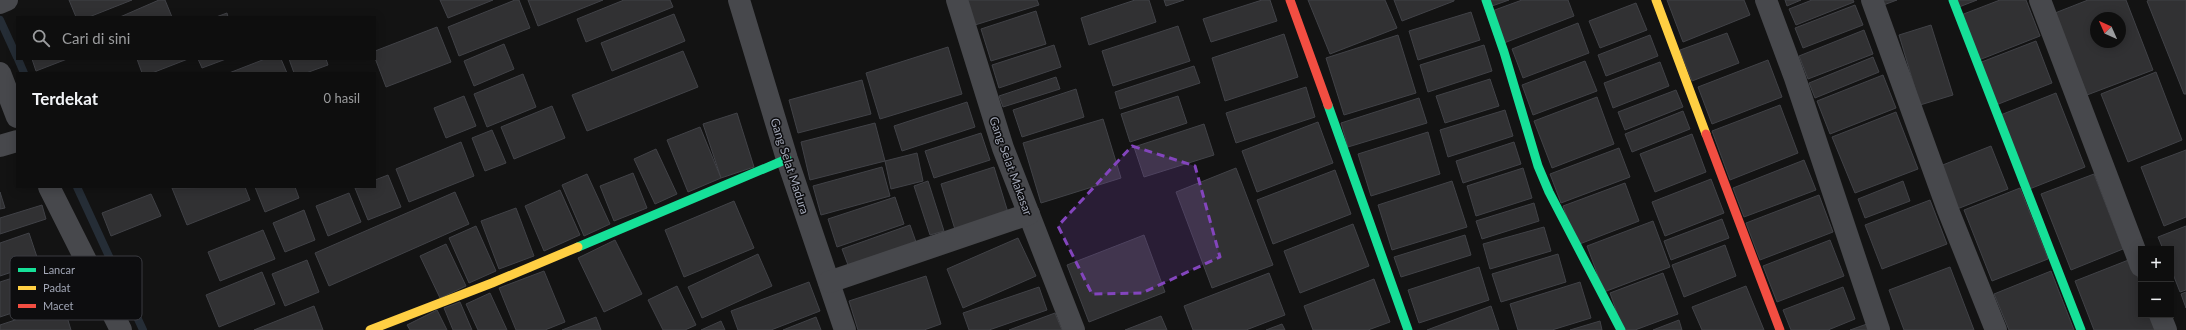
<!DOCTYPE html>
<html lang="id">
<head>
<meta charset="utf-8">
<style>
  body { margin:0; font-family:Lato,sans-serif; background:#171717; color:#f1f3f6 }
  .controls { position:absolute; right:12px; bottom:12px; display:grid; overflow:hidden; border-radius:0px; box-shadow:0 2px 10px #0003 }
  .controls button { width:36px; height:36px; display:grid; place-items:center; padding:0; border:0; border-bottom:1px solid #2e2e2e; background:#0e0e0e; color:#f1f3f6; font:20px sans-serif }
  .compass { position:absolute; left:2090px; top:12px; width:36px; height:36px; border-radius:50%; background:#0e0e0e; box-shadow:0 2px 10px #0003; rotate:315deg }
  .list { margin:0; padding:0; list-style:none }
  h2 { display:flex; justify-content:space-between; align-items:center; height:52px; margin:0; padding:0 16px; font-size:17px }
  h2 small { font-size:13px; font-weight:400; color:#9b9c9e }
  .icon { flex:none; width:22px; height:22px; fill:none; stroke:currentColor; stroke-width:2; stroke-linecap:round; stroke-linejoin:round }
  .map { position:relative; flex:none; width:2186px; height:330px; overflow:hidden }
  .search { position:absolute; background:#0e0e0e; box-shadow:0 2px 10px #0003; left:16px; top:16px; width:360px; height:44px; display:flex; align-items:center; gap:10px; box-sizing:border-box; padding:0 14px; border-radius:0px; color:#9b9c9e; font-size:15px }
  .panel { position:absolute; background:#0e0e0e; box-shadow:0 2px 10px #0003; left:16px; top:72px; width:360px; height:116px; border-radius:0px }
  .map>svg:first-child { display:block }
</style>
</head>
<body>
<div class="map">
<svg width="2186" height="330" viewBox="0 0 2186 330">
  <rect width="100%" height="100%" fill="#131313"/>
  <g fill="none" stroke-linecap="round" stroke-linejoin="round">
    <g stroke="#252d36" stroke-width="8">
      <path d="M0,20L17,57"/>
      <path d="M18,59L24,73"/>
      <path d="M77,187L143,330"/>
    </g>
  </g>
  <g fill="#313133" stroke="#414247" fill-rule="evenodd">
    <path d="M69,0H132L89,17H76Z"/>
    <path d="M159,0H165L172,17H120Z"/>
    <path d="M440,0H493L448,18Z"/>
    <path d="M515,0H519L530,28L459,56L448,27Z"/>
    <path d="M528,0H603L538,26Z"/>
    <path d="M624,0H670L673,7L586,42L577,19Z"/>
    <path d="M967,0H1037L1039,5L975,25Z"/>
    <path d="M1135,0H1149L1156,22L1089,45L1081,18Z"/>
    <path d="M1164,0H1184L1166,6Z"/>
    <path d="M1262,0H1270L1277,21L1211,42L1203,19Z"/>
    <path d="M1308,0H1385L1397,28L1330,54Z"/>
    <path d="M1394,0H1454V1L1402,21Z"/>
    <path d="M1490,0H1509L1492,6Z"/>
    <path d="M1522,0H1568L1574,16L1504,43L1492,11Z"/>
    <path d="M1667,0H1744L1750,15L1683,42Z"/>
    <path d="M1785,0H1801L1787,6Z"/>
    <path d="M1812,0H1853L1854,2L1796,25L1789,9Z"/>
    <path d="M1875,0H1897L1878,7Z"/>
    <path d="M1956,0H1977L1959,7Z"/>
    <path d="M2000,0H2026L2040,36L1979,60L1961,15Z"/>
    <path d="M2088,0H2126L2153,70L2087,95L2055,13ZM2096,18H2120V42H2096Z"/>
    <path d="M2149,0H2186V94H2184L2147,1Z"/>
    <path d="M1636,3L1647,30L1600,48L1589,21Z"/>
    <path d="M1855,5L1863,25L1803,48L1795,28Z"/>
    <path d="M1036,11L1046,44L991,61L981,29Z"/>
    <path d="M1471,12L1480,40L1418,60L1409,31Z"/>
    <path d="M227,13L228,17H216Z"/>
    <path d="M674,14L685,41L612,71L601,43Z"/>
    <path d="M1578,23L1589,53L1523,78L1512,49Z"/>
    <path d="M1931,25L1953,95L1920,105L1899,35Z"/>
    <path d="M1178,26L1190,61L1113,86L1102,51Z"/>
    <path d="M437,27L451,62L386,87L375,58V51Z"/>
    <path d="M1864,30L1873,54L1808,79L1799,56Z"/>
    <path d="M1727,33L1739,63L1692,81L1680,50Z"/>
    <path d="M1284,34L1298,77L1225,101L1212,58Z"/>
    <path d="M1398,35L1416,93L1344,115L1326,58Z"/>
    <path d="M1650,35L1658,56L1606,76L1598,55Z"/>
    <path d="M2036,41L2052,83L1996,105L1979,63Z"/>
    <path d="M504,44L514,69L474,86L464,61Z"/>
    <path d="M1054,45L1061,67L999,88L992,65Z"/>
    <path d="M1484,45L1492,71L1428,92L1420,65Z"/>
    <path d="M948,47L962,94L880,119L866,73Z"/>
    <path d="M683,51L698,87L587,131L572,95Z"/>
    <path d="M1873,57L1879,72L1815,98L1809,83Z"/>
    <path d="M32,59H67L36,71Z"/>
    <path d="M137,59H188L152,73H142Z"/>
    <path d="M198,59H226L202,68Z"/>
    <path d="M265,59H281L287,73H229Z"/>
    <path d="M289,59H326L328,65L306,73H294Z"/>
    <path d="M1768,60L1782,97L1712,124L1698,87Z"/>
    <path d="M1585,61L1597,91L1533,115L1522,85Z"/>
    <path d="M1660,62L1669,86L1613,108L1604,83Z"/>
    <path d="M1194,66L1200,83L1120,109L1115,92Z"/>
    <path d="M2156,72L2182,140L2128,162L2101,94Z"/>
    <path d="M523,74L536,107L487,127L474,94Z"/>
    <path d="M1883,75L1896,108L1830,134L1817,101Z"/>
    <path d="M1056,77L1060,89L1003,107L999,96Z"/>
    <path d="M1490,79L1499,106L1445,123L1436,96Z"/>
    <path d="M862,80L871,114L798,133L789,100Z"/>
    <path d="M1306,87L1315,117L1236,143L1226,113Z"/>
    <path d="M1076,89L1084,117L1022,137L1013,110Z"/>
    <path d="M1676,90L1683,107L1625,130L1618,112Z"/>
    <path d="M2056,93L2085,167L2027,190L1998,116Z"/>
    <path d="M464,96L476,126L446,138L434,108Z"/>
    <path d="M1178,96L1187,123L1130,142L1121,114Z"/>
    <path d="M1597,97L1614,144L1552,168L1534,121Z"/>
    <path d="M1419,98L1427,123L1348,147L1341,123Z"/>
    <path d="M967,102L975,127L902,151L894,126Z"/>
    <path d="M1780,105L1798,153L1730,180L1712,131Z"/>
    <path d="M552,106L565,138L514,159L501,127Z"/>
    <path d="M1505,110L1513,136L1448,157L1440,130Z"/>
    <path d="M1683,111L1690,129L1632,152L1625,134Z"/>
    <path d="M1896,112L1918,169L1855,193L1832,137Z"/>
    <path d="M737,113L754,167L721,178L703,124Z"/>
    <path d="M1103,119L1121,178L1041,203L1023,143Z"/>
    <path d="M1318,122L1333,163L1257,192L1242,151Z"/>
    <path d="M875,123L885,161L810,180L801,142Z"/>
    <path d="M1204,124L1214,155L1144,177L1134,147Z"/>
    <path d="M700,127L721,178L688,192L667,140Z"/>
    <path d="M492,130L506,163L485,171L472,138Z"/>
    <path d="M1428,132L1440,174L1371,196L1358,154Z"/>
    <path d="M981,133L990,160L934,178L925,151Z"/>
    <path d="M1692,134L1706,172L1655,192L1640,154Z"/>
    <path d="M461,142L474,176L409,202L396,169Z"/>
    <path d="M1514,142L1521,164L1463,183L1456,161Z"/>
    <path d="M1991,146L2008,189L1952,211L1935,168Z"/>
    <path d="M1619,148L1630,177L1561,203L1550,174Z"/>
    <path d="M656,149L677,194L655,204L634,159Z"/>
    <path d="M2186,150V217L2164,226L2141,167Z"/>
    <path d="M917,153L923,181L891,189L885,161Z"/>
    <path d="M1804,160L1816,190L1744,217L1733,188Z"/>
    <path d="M882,167L890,196L821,215L813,186Z"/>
    <path d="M994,167L1010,219L957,236L941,184Z"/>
    <path d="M1236,168L1273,265L1212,288L1176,192Z"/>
    <path d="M1523,168L1532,198L1476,216L1467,186Z"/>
    <path d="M1335,170L1351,214L1273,244L1257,200Z"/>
    <path d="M633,173L647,208L614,221L600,186Z"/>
    <path d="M587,174L610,224L584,236L562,185Z"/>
    <path d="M2094,174L2123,249L2071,270L2041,194Z"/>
    <path d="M388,175L401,207L368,220L355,188L375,187V180Z"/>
    <path d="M1711,179L1724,213L1665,236L1652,202Z"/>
    <path d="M928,181L944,231L930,235L914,186Z"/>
    <path d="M1452,181L1467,227L1392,250L1378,205Z"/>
    <path d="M1903,181L1910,201L1865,218L1858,199Z"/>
    <path d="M1625,183L1639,221L1577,245L1563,206Z"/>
    <path d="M245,187L250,200L187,225L172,188Z"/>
    <path d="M255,187H295L299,198L265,212Z"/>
    <path d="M2020,188L2048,259L1992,281L1964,210Z"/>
    <path d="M560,190L580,235L544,251L525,206Z"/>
    <path d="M0,192L5,208L0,209Z"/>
    <path d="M455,192L469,224L329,286L315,253Z"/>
    <path d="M349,193L361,222L328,236L316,206Z"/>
    <path d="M151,194L161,216L111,236L102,213Z"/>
    <path d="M1819,195L1833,232L1760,260L1746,223Z"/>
    <path d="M895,197L904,224L837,247L828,219Z"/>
    <path d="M1930,200L1947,244L1882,269L1865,225Z"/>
    <path d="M734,201L754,248L684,277L665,230Z"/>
    <path d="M1534,203L1539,221L1482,239L1476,221Z"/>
    <path d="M42,205L46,219L0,234V218Z"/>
    <path d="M516,208L534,256L499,269L481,221Z"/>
    <path d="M304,210L315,240L285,252L273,223Z"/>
    <path d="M1722,219L1729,238L1671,260L1664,241Z"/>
    <path d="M1653,221L1670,267L1604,292L1587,246Z"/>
    <path d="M1353,224L1369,266L1300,293L1284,251Z"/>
    <path d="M910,225L916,242L848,265L842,249Z"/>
    <path d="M476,226L496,271L469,283L449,238Z"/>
    <path d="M2186,226V290L2180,292L2171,269V249H2163L2158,237Z"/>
    <path d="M1544,227L1551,251L1490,269L1483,244Z"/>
    <path d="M263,230L275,259L220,281L208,252Z"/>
    <path d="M29,233L39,263L0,276V243Z"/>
    <path d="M1144,235L1165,292L1089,322L1067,265Z"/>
    <path d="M1465,235L1471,255L1401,277L1394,257Z"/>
    <path d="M1018,238L1036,276L963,308L947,269Z"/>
    <path d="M615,240L642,294L604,312L578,258Z"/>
    <path d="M1830,240L1844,276L1777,302L1763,266Z"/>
    <path d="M446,244L466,286L440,298L420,256Z"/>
    <path d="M1725,245L1736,276L1684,297L1672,265Z"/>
    <path d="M758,254L772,286L702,318L688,287Z"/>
    <path d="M1558,254L1566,282L1501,302L1492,274Z"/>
    <path d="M2131,259L2141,285V315H2153L2159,330H2094L2075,281Z"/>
    <path d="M307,260L319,292L285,306L272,274Z"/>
    <path d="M50,266L60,297L0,317V282Z"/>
    <path d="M1479,267L1489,300L1419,323L1408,290Z"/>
    <path d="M1950,267L1974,330H1904L1889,290Z"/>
    <path d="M544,271L565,322L545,330H516L499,288Z"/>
    <path d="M2051,271L2074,330H2009L1994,294Z"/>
    <path d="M262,272L275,304L219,327L206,295Z"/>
    <path d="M1269,273L1285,315L1246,330H1193L1184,306Z"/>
    <path d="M1663,273L1678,314L1635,330H1623L1610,293Z"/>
    <path d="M926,276L941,324L924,330H858L849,301Z"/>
    <path d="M1374,279L1390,322L1368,330H1313L1304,306Z"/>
    <path d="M809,282L820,311L771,330H738L731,311Z"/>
    <path d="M1580,282L1591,318L1552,330H1518L1510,304Z"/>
    <path d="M677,286L696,325L685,330H663L648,300Z"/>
    <path d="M1746,286L1764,330H1702L1692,307Z"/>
    <path d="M1039,287L1047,310L989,330H969L963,313Z"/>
    <path d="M1843,287L1855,319L1828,330H1791L1783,310Z"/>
    <path d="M2186,292V308L2181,294Z"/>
    <path d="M490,293L507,330H478L466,304Z"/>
    <path d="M460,302L472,330H453L444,308Z"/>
    <path d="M63,304L71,330H0V325Z"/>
    <path d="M314,306L323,330H254Z"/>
    <path d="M1491,306L1499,330H1427Z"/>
    <path d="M437,310L447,330H410L407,325Z"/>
    <path d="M1055,313L1062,330H1009Z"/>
    <path d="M1161,316L1167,330H1125Z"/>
    <path d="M596,317L601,330H562Z"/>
    <path d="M816,317L821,330H783Z"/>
    <path d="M1679,320L1682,330H1653Z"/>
    <path d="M721,321L725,330H701Z"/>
    <path d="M1600,321L1602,330H1570Z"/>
    <path d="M1282,324L1285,330H1266Z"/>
    <path d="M1867,324L1870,330H1850Z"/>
  </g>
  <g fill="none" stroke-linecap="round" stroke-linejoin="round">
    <g stroke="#47484c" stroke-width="22">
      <path d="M739,0L787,159L845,330"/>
      <path d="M957,0L1003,148L1074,330"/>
      <path d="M1766,0L1795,78L1879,330"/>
      <path d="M1872,0L1948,210L1996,330"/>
      <path d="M2040,0L2141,266"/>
      <path d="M0,3L7,0"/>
      <path d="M0,73L17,117"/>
      <path d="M0,146L17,141"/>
      <path d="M49,187L121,330"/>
      <path d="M829,282L1029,214"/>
      <path d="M2160,315L2166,330"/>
    </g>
    <g stroke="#16e098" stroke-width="9">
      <path d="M1486,0L1504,52L1538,166L1549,192L1621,330"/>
      <path d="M1953,0L2081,330"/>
      <path d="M1328,105L1408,330"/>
      <path d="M578,247L787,159"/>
    </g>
    <g stroke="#ffcf43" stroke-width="9">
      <path d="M1656,0L1706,134"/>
      <path d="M370,330L492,283L578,247"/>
    </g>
    <g stroke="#f24e42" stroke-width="9">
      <path d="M1290,0L1328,105"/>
      <path d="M1706,134L1780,330"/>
    </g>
  </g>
  <path fill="#8345bd" fill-opacity="0.2" stroke="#8345bd" stroke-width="3" stroke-dasharray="8 5" stroke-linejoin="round" d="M1132,146L1195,166L1220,257L1142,293L1092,294L1058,226Z"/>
  <g text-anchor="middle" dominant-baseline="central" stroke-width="3" stroke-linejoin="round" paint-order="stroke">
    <g font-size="12" fill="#a2a7b6" stroke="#0d0d0f">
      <text transform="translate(790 166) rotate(72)">Gang Selat Madura</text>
      <text transform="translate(1011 166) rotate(70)">Gang Selat Makasar</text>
    </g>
  </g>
  <rect x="10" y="256" width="132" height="64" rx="6" fill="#0d0d0f" stroke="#3a3b41" stroke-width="1"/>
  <rect x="18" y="268" width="18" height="4" fill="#16e098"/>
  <rect x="18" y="286" width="18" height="4" fill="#ffcf43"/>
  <rect x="18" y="304" width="18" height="4" fill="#f24e42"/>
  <g font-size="11" fill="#a2a7b6">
    <text x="43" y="274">Lancar</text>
    <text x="43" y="292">Padat</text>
    <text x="43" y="310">Macet</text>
  </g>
</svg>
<div class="controls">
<button>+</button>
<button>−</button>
</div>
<svg class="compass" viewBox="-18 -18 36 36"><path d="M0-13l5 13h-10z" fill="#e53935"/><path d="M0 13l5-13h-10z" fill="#9b9c9e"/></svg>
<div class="search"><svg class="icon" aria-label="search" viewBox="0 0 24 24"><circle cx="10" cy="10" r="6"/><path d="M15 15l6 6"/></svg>Cari di sini</div>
<section class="panel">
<h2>Terdekat<small>0 hasil</small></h2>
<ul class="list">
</ul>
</section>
</div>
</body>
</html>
